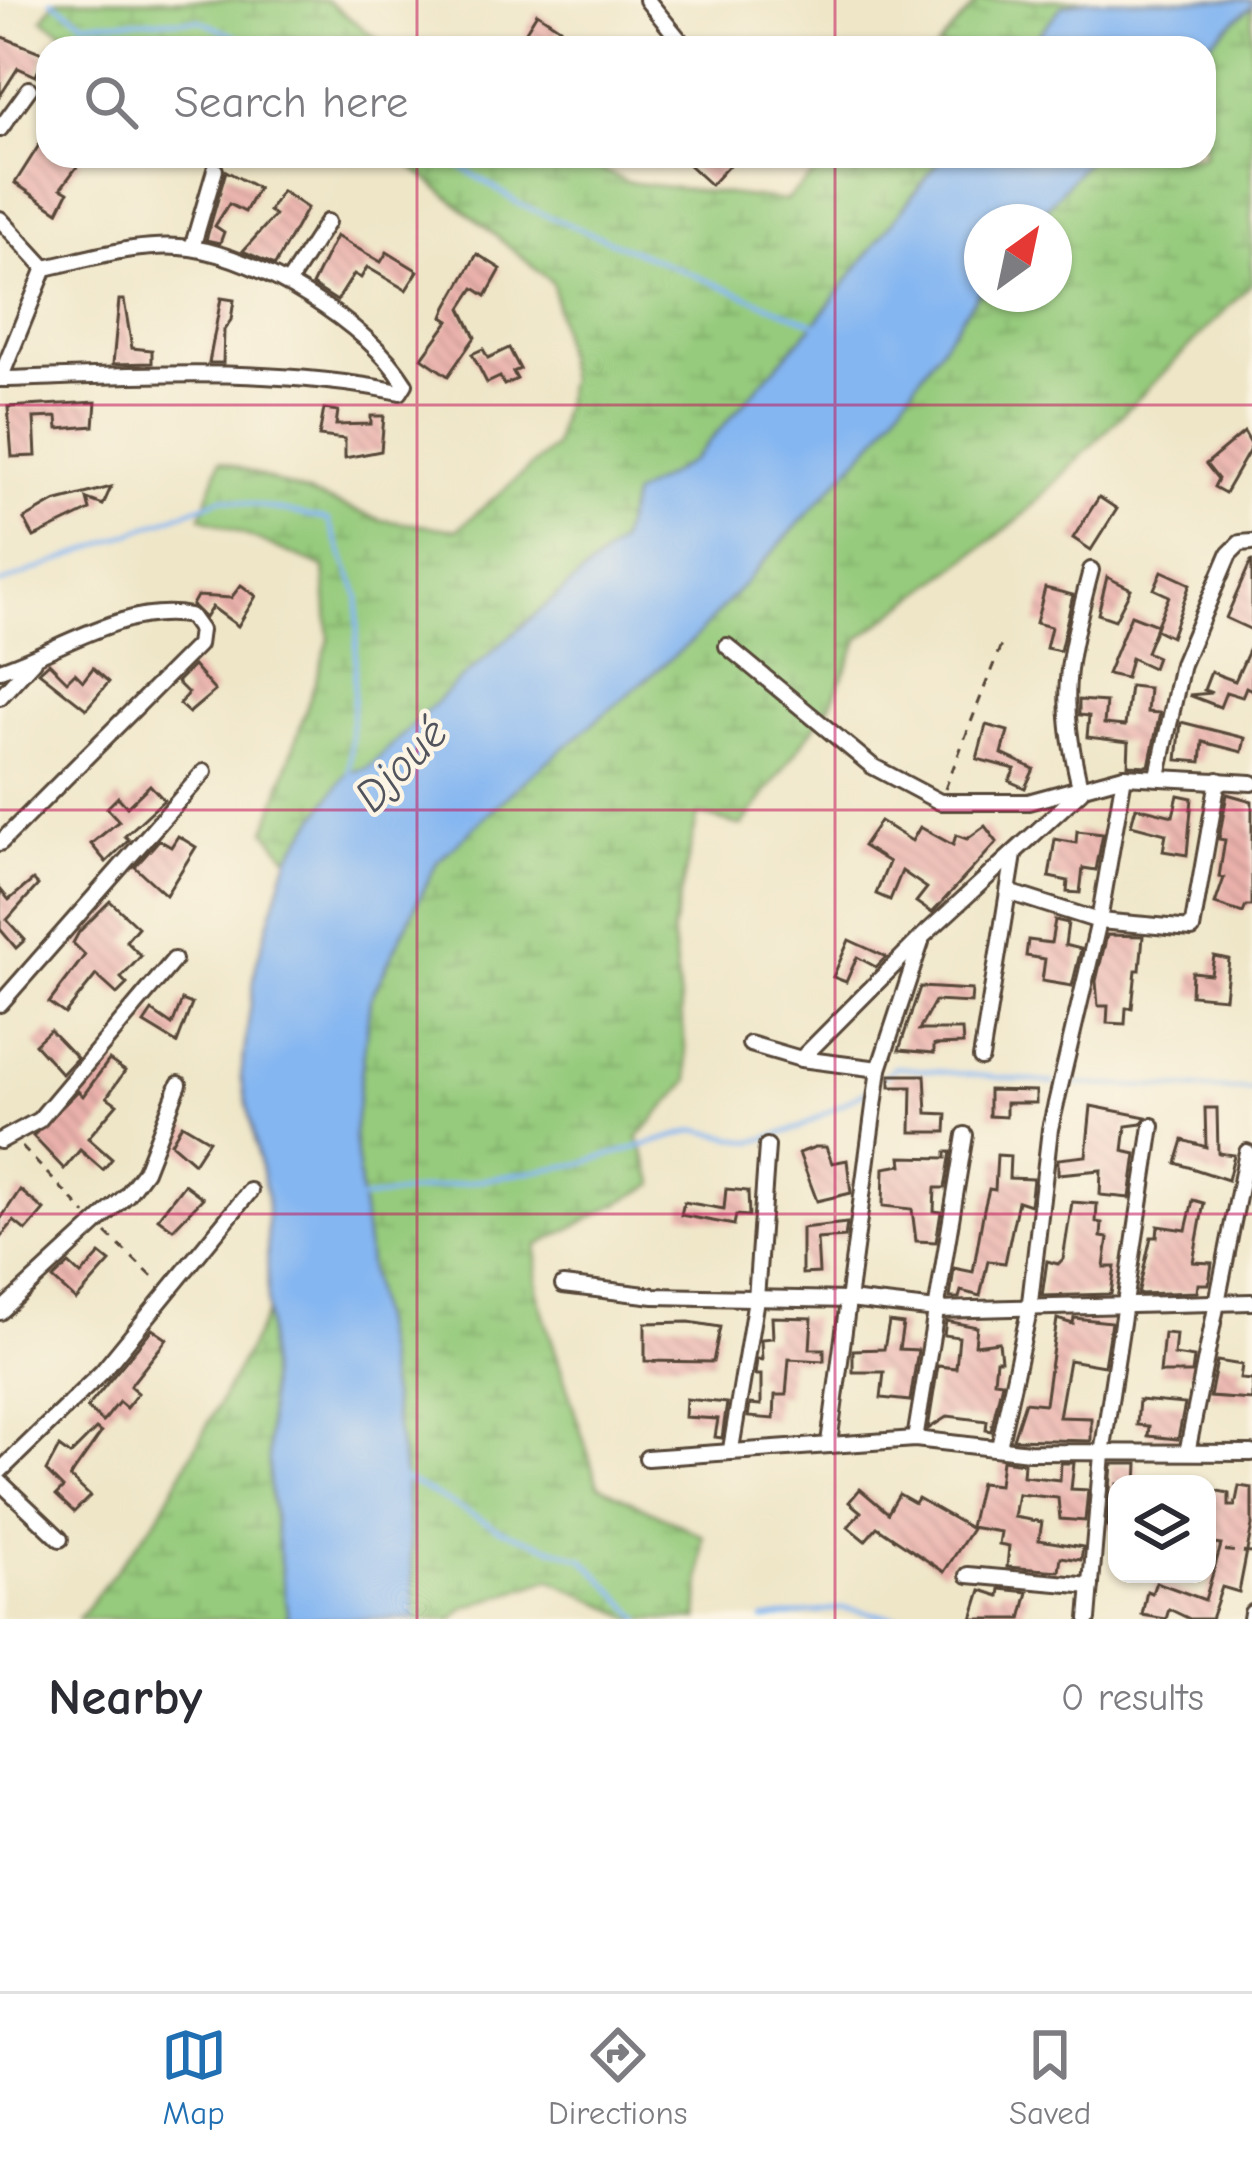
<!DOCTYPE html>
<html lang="en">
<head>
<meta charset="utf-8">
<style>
  body { margin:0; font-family:"Comic Neue",sans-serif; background:#f2f2f3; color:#2b2b33 }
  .controls { position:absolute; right:36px; bottom:36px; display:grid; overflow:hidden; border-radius:24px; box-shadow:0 3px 9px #0004 }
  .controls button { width:108px; height:108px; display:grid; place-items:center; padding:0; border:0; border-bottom:3px solid #e1e1e2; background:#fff; color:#2b2b33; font:60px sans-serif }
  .compass { position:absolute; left:964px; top:204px; width:108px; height:108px; border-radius:50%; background:#fff; box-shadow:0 3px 9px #0004; rotate:33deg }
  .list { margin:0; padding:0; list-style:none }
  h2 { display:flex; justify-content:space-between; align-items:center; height:156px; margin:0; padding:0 48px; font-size:51px }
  h2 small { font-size:39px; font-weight:400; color:#7c7c81 }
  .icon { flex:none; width:66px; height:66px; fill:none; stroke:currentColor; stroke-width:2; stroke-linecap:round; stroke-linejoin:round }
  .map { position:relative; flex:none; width:1252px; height:1619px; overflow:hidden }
  .search { position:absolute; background:#fff; box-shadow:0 3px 9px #0004; left:36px; right:36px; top:36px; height:132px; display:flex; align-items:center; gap:30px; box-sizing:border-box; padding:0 42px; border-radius:36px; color:#7c7c81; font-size:45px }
  .sheet { height:372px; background:#fff }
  nav { display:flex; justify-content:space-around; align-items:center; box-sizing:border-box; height:168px; border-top:3px solid #e1e1e2; background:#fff; font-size:33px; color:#7c7c81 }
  nav a { display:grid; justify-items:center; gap:6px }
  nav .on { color:#1f6fb2 }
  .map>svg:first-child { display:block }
</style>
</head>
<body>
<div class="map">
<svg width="1252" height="1619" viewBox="0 0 1252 1619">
  <defs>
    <pattern id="wetland-marsh" width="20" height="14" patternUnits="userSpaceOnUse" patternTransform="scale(3)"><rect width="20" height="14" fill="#96cb7d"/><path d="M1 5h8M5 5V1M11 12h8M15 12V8" fill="none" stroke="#82ae6c"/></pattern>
    <pattern id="building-back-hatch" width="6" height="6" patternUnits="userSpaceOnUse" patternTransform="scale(3)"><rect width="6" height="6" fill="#eab1ab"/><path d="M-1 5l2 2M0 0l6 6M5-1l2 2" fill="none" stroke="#ca9893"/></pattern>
  </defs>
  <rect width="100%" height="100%" fill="#fcf5e5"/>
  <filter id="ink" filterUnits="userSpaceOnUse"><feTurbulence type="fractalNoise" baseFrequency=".00833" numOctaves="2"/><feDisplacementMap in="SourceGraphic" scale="24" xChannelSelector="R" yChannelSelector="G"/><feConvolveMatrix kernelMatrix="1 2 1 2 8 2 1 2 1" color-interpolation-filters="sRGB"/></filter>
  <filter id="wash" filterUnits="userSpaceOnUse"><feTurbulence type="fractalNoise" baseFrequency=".004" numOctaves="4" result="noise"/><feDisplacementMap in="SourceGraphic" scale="48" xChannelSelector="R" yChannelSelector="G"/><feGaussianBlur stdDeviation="2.7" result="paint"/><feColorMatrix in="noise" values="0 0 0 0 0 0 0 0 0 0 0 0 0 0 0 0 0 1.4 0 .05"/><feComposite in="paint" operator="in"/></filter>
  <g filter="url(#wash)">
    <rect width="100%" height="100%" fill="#efe6c8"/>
    <g fill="url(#wetland-marsh)" stroke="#687a4e" stroke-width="3">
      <path d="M56,0H326L389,48L83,44L42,19Z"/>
      <path d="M979,0H1087L1062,6L1028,48H937Z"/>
      <path d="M1252,6V283L1017,521L860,638L830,705L742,826L698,814L672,932L689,1081L638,1137L655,1184L537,1246V1293L598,1485L703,1536L698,1619H634L550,1579L464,1608L453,1619H416L405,1477L370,1272L354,1135L370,1000L437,862L519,785L693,640L879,435L982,288V294H1054V222H1034L1091,156H1204L1203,48Z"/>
      <path d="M399,156H575L627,182L785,201L834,156H943L815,323L691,462L633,495L620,543L456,684L368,769L348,772L288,858L266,831L329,640L324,567L201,517L220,461L381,520L457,530L554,447L568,381L553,283Z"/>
      <path d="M270,1308L269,1479L288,1619H78L158,1517Z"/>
    </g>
    <g fill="#84b6f1" stroke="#607088" stroke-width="3">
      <path d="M1087,0H1252V6L1203,48H1028L1062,6Z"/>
      <path d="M943,156H1091L1034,222H982V288L879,435L693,640L519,785L437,862L370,1000L354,1135L370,1272L405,1478L416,1619H288L269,1479L267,1197L241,1076L256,965L288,858L348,772L368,768L455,684L619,543L633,495L692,461L815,323Z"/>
    </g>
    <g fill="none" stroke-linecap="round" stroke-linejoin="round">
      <g stroke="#84b6f1" stroke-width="4.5">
        <path d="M51,0L84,22L199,20L262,48"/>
        <path d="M444,156L521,205L815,324"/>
        <path d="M0,584L222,498L328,520L359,596L349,773"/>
        <path d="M884,1077L895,1067L1054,1083"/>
        <path d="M1066,1084L1252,1090"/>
        <path d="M358,1200L579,1164L697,1130L753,1142L799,1128L871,1088"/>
        <path d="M403,1478L501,1530L583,1559L641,1619"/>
        <path d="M763,1619L843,1608L902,1619"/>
      </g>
    </g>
    <g id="blocks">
      <g fill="url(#building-back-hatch)">
        <path d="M537,13L560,28L550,48L524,34Z"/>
        <path d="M0,36L45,54L36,76L18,68L0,96Z"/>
        <path d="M48,131V156L82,160L61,188L68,192L58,212L15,183Z"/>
        <path d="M697,156H725L732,162L711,185L689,165Z"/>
        <path d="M226,171L258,188L245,212L229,204L215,226L224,232L220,243L206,240Z"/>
        <path d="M282,191L307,208L275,265L243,251L275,215L269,211Z"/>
        <path d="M336,236L381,262L387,252L418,271L406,290L367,267L361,278L354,274L337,301L312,285Z"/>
        <path d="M477,254L501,269L486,296L474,288L461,308L475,337L448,376L422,358L449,321L443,317L447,307Z"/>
        <path d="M221,298L234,300L231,320L224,330L223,363H209Z"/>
        <path d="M119,300H124L132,348L152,350V363L113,364Z"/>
        <path d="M509,348L520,369L513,372L517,379L504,385L500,377L487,383L472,354L483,349L488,358Z"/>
        <path d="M96,402L94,426L58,429L57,417L34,418L36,456L12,457L8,407Z"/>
        <path d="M324,409L338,411L336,425L371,424V416H384L381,451L345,458V439L319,436Z"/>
        <path d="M1244,432L1252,446L1225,493L1214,487L1218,479L1206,464Z"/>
        <path d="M111,487L103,505L87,499L90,510L34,537L24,519L54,502Z"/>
        <path d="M1099,497L1117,509L1091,550L1073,538Z"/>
        <path d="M1251,561H1252V630L1226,618Z"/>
        <path d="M1162,571L1190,584L1171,637L1155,629L1169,596L1154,589Z"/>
        <path d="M1107,577L1131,589L1115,620L1098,614Z"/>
        <path d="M241,585L256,596L238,626L212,607L205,618L192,605L197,596L231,598Z"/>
        <path d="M1045,588L1073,595L1060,651L1046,648L1051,627L1036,623Z"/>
        <path d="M1131,615L1157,625L1146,652L1157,657L1153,668L1131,658L1126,678L1107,674Z"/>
        <path d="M1252,644V690L1246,687L1242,697L1226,692L1220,707L1189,695L1212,693L1204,690L1211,672L1235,681Z"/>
        <path d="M49,663L67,681L75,673L83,681L93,668L109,682L86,709L39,672Z"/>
        <path d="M193,666L215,691L189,713L179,704L188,693L177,682Z"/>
        <path d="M1130,686L1149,688L1147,712L1160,713L1149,766L1128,765L1129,742L1087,737L1089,716L1079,715V700L1106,702L1104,724L1125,726Z"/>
        <path d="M1181,722L1245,738L1242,752L1203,742L1201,762L1177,760Z"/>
        <path d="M986,725L1008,731L1002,754L1034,769L1025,788L1009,781L1015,769L977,759Z"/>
        <path d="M150,785L164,800L125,836L129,840L106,862L91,844L119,821L107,808L118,797L127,807Z"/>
        <path d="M1227,794L1252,801V906H1246L1243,913L1215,904L1224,878L1219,877L1225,840L1219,839Z"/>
        <path d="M1178,795L1192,798L1187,855L1163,851L1166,834L1131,825L1136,807L1173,816Z"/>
        <path d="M880,821L912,841L920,827L953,845L956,835L967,839L985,826L997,842L932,913L916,902L927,888L902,871L890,900L876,894L889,862L863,846Z"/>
        <path d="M1077,831L1103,834L1096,870L1083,868L1080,893L1067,892L1068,881L1049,877L1055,839L1076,843Z"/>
        <path d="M178,836L196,847L166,895L135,867L159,840L171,847Z"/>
        <path d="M33,880L38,885L7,920L25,940L16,948L0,929V889L9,900Z"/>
        <path d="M110,901L138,927L126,941L141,956L121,978L127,984L117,994L96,975L65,1014L49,1003L85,955L73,943L79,932Z"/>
        <path d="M1055,920L1068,923L1065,945L1081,949L1072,986L1042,981L1045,959L1026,956L1028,940L1051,943Z"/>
        <path d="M1107,935L1143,936L1140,970H1136L1132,1008H1126L1125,1024L1107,1023L1108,1006H1098L1096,981Z"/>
        <path d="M849,940L886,957L876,967L857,957L846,982L833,977Z"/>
        <path d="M1214,956L1229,959L1225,998L1191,995L1192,972L1211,974Z"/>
        <path d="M920,987L972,990L971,1003L935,1001L919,1030H962L963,1044L934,1045V1053L899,1050Z"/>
        <path d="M182,1000L192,1004L177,1043L144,1023L152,1011L172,1025Z"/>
        <path d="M50,1030L77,1058L62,1074L35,1044Z"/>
        <path d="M109,1060L125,1071L107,1097L117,1104L88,1138L112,1159L103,1170L80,1150L64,1169L33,1136L78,1091L83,1096Z"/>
        <path d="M890,1075H925L927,1113L947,1114L946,1132H911L912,1087H890Z"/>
        <path d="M989,1090L1036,1091V1103H1006V1117L989,1116Z"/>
        <path d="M1091,1106L1146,1117L1141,1124L1126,1126L1123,1151L1136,1154L1130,1198L1100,1195L1101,1170L1058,1174V1159L1086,1156Z"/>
        <path d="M1205,1108H1217L1218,1153L1234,1155L1228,1180L1176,1163L1183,1140L1206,1147Z"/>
        <path d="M182,1124L209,1140L194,1163L171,1143Z"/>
        <path d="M815,1147H826L832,1163L847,1160L851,1193L817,1201L799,1153Z"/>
        <path d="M946,1152H951L945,1188H935L934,1211L941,1212L936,1242L916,1241L912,1209L883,1206L884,1168L902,1165L901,1157L946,1158Z"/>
        <path d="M997,1155L1010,1156L1009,1178L1033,1179L1030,1205L1018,1201L1005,1263L988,1261L980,1296L961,1291L959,1298H950L954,1268L973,1272L984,1209L989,1189L995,1190Z"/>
        <path d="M184,1184L203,1198L173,1229L158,1218Z"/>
        <path d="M726,1189L748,1191L749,1216L736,1215L734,1225L681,1215L684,1202L724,1209Z"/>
        <path d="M20,1190L44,1210L26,1231L14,1221L0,1238V1220Z"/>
        <path d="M1193,1200L1204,1203L1193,1262L1212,1263L1209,1284H1198L1197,1292L1138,1294L1151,1237H1157L1158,1226L1186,1230Z"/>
        <path d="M1072,1202L1097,1204L1096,1222L1102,1223L1101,1237L1108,1238L1104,1267H1115L1111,1294L1042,1296L1047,1261L1058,1264L1063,1259Z"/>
        <path d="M847,1223L845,1237L817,1239L819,1273L802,1274V1228Z"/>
        <path d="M100,1254L110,1262L76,1300L53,1279L69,1264L81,1275Z"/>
        <path d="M772,1317L812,1318L810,1349H824V1361L789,1359L786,1395H775L774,1419L748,1417L750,1404L761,1405V1375H755L757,1359L762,1360L761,1339L773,1338Z"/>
        <path d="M1074,1318L1111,1322L1104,1366L1069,1360L1059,1417L1091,1418V1441L1013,1439L1025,1402L1045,1404L1057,1319L1073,1324Z"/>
        <path d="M946,1321L977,1327L975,1345L999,1342L1001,1360H996L994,1381L1002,1382L991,1431L986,1430L987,1421L948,1416L928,1429L938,1366L956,1368L959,1337L944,1335Z"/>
        <path d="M689,1322L720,1327L713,1362L645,1361V1323Z"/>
        <path d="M889,1322L903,1324L899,1349L918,1350L910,1401L881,1398L884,1372H853V1350L884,1349Z"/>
        <path d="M152,1329L167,1339L130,1386L138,1393L126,1408L119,1402L103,1422L87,1408Z"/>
        <path d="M1164,1333L1176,1334L1174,1355L1194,1358L1192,1373H1160Z"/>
        <path d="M1217,1361L1242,1365L1240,1379L1252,1380V1400L1210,1397Z"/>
        <path d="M686,1399L727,1403L722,1438L715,1437L718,1419L685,1417Z"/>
        <path d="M1139,1400L1185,1404L1178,1439L1148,1436L1149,1426L1137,1425Z"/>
        <path d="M96,1429L101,1433L70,1477L90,1496L74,1512L56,1495L63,1488L46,1471L59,1447L70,1455Z"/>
        <path d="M1002,1460L1024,1463L1023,1476L1060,1480L1061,1463H1074L1071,1489L1088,1490L1085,1521L1060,1519L1058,1498L1018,1494L1014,1517L1042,1522L1039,1540L1083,1547L1081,1560L1061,1557L1059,1571L1007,1567L1009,1546L999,1544L1001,1532L970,1527L980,1483L999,1485Z"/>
        <path d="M1112,1464H1138L1137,1484H1117V1529L1107,1527Z"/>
        <path d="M1239,1486L1252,1488V1525L1239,1592L1222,1587L1211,1619H1190L1169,1609L1166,1619L1142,1615L1147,1591L1152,1593L1156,1582L1205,1600L1221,1545L1207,1543V1489L1229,1493V1506H1235Z"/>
        <path d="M860,1489L888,1513L899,1494L915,1503L918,1498L972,1529L944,1572L877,1527L865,1541L848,1527L861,1512L849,1502Z"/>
        <path d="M1000,1589L1028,1592L1021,1619H972L981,1590L999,1596Z"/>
      </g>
    </g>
  </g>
  <g filter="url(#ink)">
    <use href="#blocks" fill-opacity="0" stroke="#564638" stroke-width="3"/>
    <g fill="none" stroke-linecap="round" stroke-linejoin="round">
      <g stroke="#564638" stroke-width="20">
        <g id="minor">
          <path d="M647,0L686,48"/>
          <path d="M0,129L29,89"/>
          <path d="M0,219L45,268"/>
          <path d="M192,248L215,170"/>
          <path d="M288,283L327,222"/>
          <path d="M0,379L45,268C91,258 143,241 191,248C260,258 369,324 405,384L400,392C271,366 134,375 3,379"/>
          <path d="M727,646L872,766L940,802H1028L1124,776L1252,783"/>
          <path d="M0,670C59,651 126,603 190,616L200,630L198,645L0,843"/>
          <path d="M0,697L33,661"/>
          <path d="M1158,776L1182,664L1229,554L1240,543L1252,542"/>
          <path d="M1011,893L1099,921L1192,929L1218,780"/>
          <path d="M0,1004L204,772"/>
          <path d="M750,1044L801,1059L879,1069"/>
          <path d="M981,1058L1014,855"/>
          <path d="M801,1059L923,936L1081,791C1057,694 1067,664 1091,570"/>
          <path d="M0,1141L39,1120L174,960"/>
          <path d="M563,1285L654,1296L849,1300L937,1310L1252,1302"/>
          <path d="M0,1312L127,1195L145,1171L179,1084"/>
          <path d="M915,1439L965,1135"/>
          <path d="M829,1443L879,1069L921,942"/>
          <path d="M999,1447L1029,1311L1050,1129L1099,921L1124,776"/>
          <path d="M1188,1448L1247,1152"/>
          <path d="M731,1449L756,1299L767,1146"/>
          <path d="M647,1458L915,1439L1029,1452L1252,1453"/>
          <path d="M0,1471L102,1372L250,1191"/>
          <path d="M0,1482L60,1539"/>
          <path d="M968,1575L1091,1586"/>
          <path d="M1088,1619L1102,1454L1152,1126"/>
          <path d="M1251,1619L1252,1613"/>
        </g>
      </g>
      <g stroke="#564638" stroke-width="3" stroke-dasharray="9 9" stroke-linecap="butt">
        <path d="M945,789L1001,645"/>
        <path d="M22,1147L86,1214"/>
        <path d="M106,1233L156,1280"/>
        <path d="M1207,1549L1252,1553"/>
      </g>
      <use href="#minor" stroke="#fff" stroke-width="14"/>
    </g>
  </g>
  <path fill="none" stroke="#c2185b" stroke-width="3" stroke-opacity="0.55" d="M417,0V48M835,0V48M417,156V1619M835,156V1619M0,405H1252M0,810H1252M0,1214H1252"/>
  <g text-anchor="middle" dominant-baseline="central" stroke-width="9" stroke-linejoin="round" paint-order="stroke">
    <g font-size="45" font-style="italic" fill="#51545d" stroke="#fcf5e5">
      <text transform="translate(401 764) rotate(-46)">Djoué</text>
    </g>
  </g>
</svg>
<div class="controls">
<button><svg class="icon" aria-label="layers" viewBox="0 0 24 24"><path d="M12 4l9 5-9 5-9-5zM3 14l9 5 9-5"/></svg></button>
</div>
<svg class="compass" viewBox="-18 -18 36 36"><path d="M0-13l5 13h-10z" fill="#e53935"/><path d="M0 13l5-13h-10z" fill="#7c7c81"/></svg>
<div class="search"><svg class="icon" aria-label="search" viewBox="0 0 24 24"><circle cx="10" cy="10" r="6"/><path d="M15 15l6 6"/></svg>Search here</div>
</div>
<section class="sheet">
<h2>Nearby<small>0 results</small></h2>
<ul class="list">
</ul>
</section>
<nav>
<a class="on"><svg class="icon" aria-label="map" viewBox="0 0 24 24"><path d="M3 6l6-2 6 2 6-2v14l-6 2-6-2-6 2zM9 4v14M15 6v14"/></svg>Map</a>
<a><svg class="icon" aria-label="directions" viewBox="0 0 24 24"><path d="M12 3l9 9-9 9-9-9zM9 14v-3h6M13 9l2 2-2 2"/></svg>Directions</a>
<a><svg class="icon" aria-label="saved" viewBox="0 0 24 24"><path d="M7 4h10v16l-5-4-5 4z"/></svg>Saved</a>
</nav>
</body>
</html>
